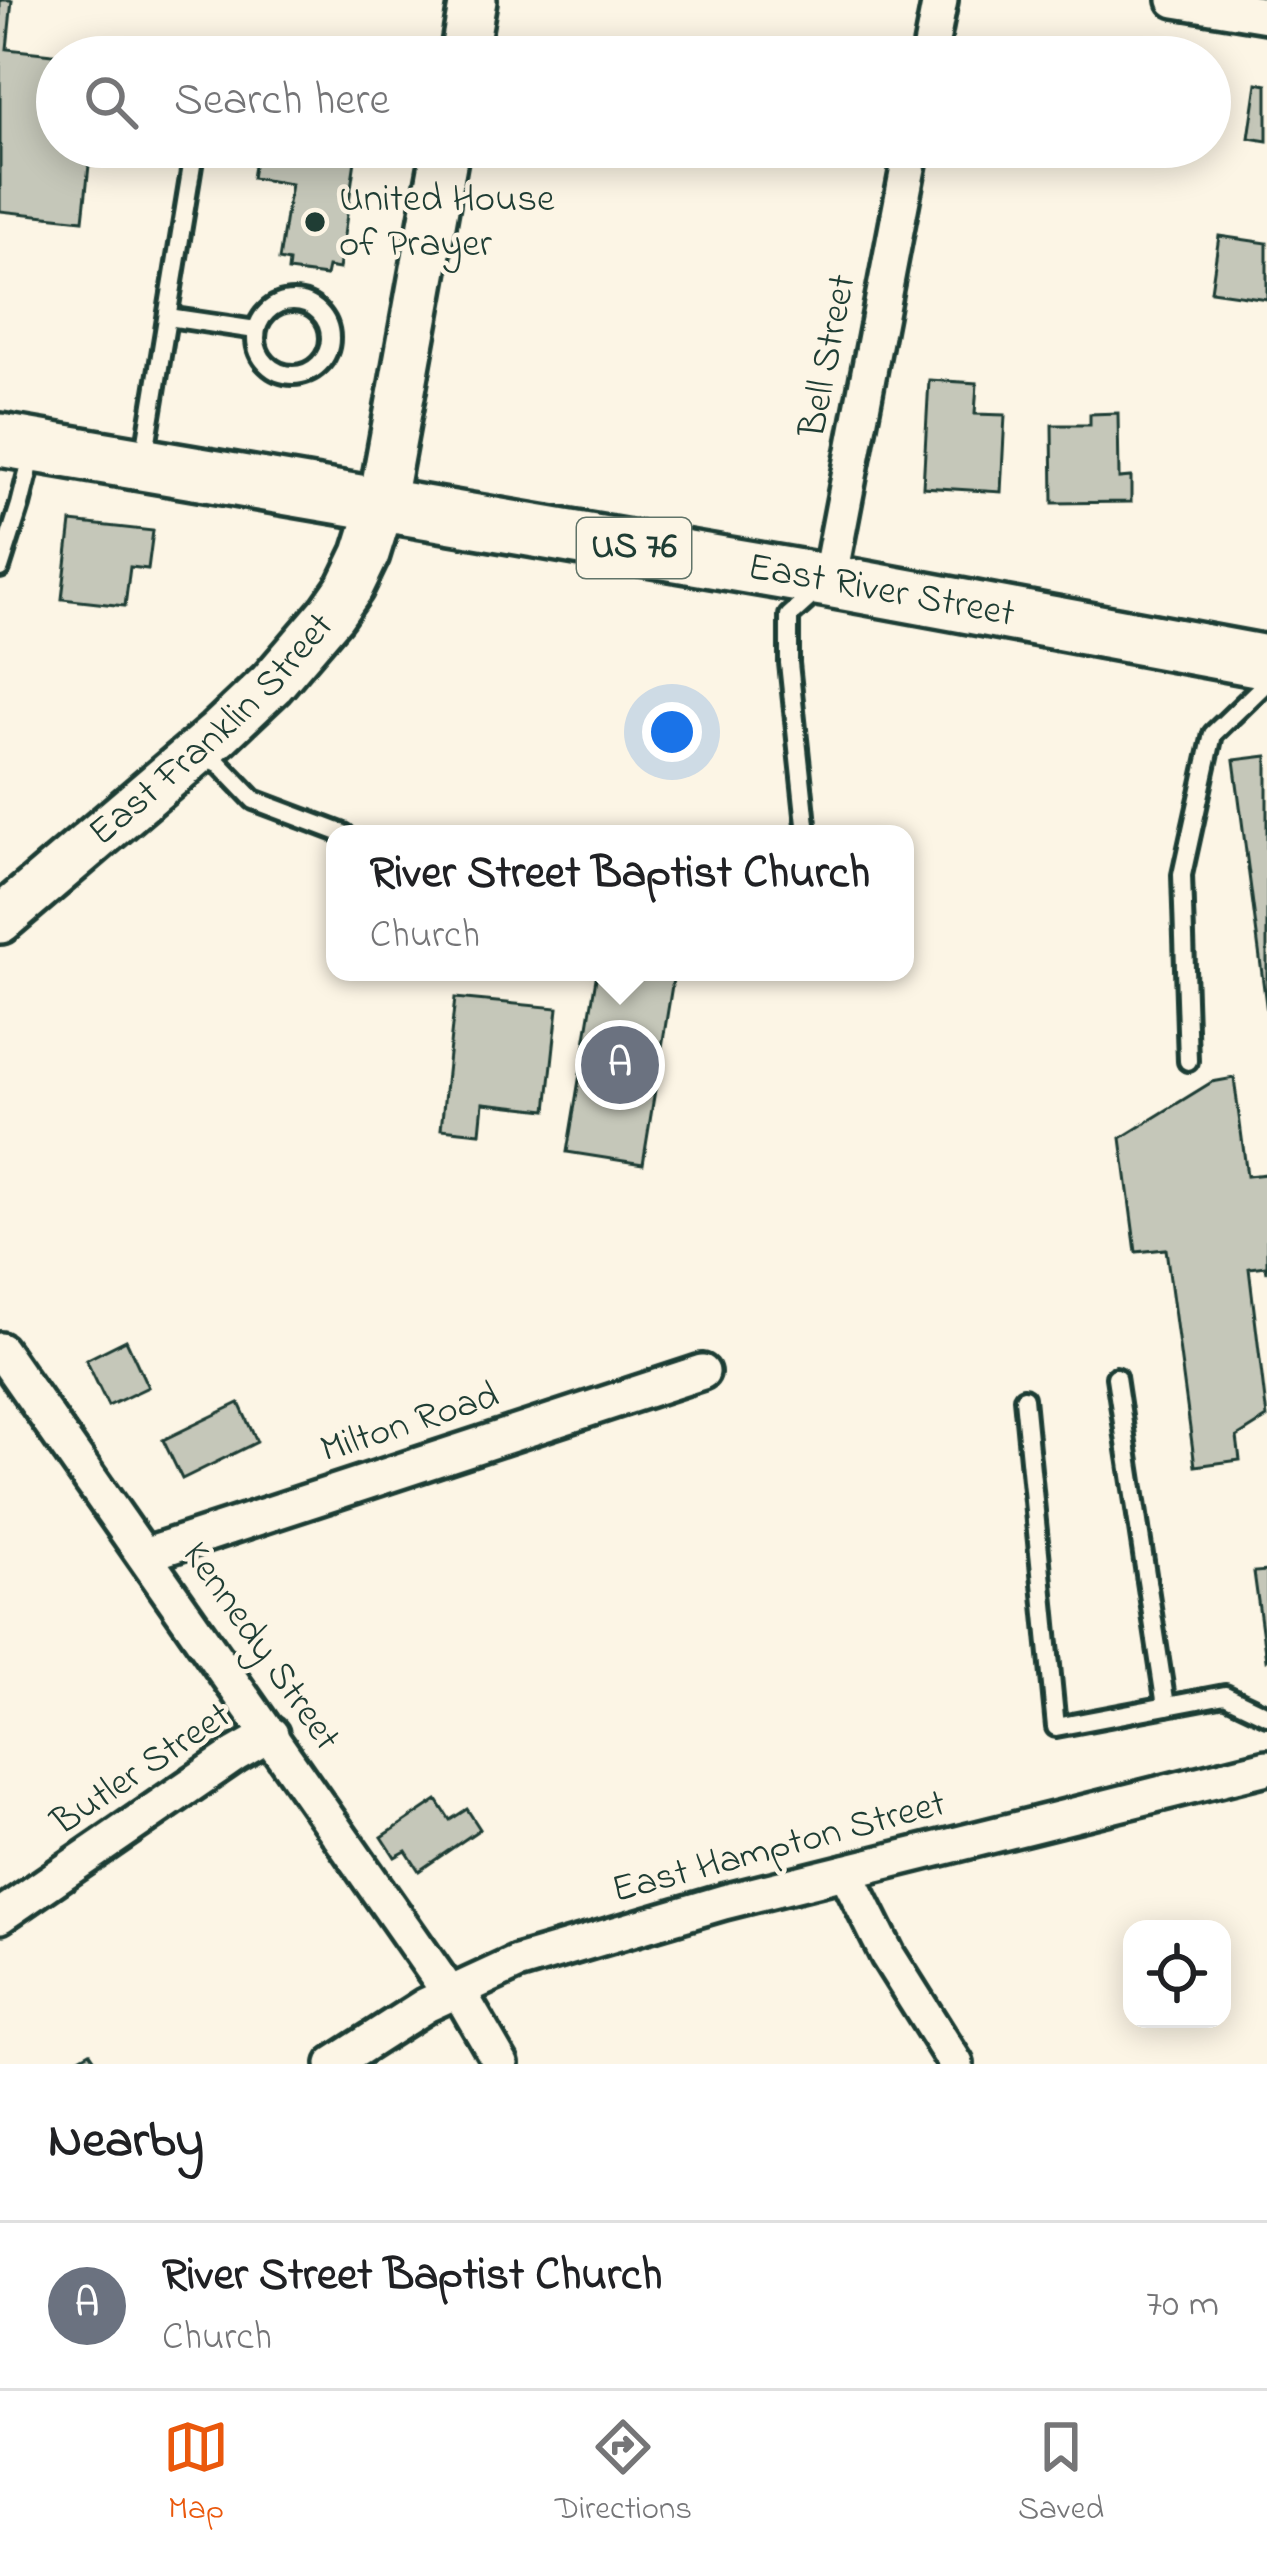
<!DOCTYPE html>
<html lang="en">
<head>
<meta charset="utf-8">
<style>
  body { margin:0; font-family:"Indie Flower",sans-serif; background:#f2f2f2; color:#202124 }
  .controls { position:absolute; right:36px; bottom:36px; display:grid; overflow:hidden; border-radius:24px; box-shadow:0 6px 30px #0003 }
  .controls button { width:108px; height:108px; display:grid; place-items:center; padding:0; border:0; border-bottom:3px solid #e0e0e0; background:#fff; color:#202124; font:60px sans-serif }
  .you { position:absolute; left:672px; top:732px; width:42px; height:42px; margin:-30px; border:9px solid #fff; border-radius:50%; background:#1a73e8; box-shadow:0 0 0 18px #1a73e833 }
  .badge { display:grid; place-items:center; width:78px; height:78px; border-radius:50%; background:#ea580c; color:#fff; font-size:39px; font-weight:700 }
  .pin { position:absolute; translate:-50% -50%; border:6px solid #fff; box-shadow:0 3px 12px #0006 }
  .popup { position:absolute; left:326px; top:825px; width:588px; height:156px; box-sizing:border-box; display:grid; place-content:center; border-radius:24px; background:#fff; filter:drop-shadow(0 3px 9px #0005); font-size:39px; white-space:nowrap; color:#757577 }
  .popup b { font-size:45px; color:#202124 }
  .popup::after { content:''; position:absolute; left:50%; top:100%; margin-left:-24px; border:24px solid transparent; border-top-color:#fff }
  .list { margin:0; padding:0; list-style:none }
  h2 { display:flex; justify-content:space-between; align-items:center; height:156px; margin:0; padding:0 48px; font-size:51px }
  h2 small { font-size:39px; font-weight:400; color:#757577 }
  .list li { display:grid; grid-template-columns:78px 1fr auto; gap:36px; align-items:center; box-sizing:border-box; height:168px; padding:0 48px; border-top:3px solid #e0e0e0 }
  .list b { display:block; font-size:45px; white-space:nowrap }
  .list p { margin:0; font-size:39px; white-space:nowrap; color:#757577 }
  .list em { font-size:39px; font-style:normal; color:#757577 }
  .icon { flex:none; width:66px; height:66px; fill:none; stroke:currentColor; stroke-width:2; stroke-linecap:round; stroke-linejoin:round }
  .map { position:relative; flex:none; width:1267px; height:2064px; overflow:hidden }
  .search { position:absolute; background:#fff; box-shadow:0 6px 30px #0003; left:36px; right:36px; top:36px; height:132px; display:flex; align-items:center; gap:30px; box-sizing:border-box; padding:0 42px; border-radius:66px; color:#757577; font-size:45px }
  .sheet { height:324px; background:#fff }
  nav { display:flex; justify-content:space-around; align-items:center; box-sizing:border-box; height:168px; border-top:3px solid #e0e0e0; background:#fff; font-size:33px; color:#757577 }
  nav a { display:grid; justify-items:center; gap:6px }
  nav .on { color:#ea580c }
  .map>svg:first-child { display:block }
</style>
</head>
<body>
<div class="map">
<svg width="1267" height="2064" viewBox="0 0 1267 2064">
  <rect width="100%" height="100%" fill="#fcf5e5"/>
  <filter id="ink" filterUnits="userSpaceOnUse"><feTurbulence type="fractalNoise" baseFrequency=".00833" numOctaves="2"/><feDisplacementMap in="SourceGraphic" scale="24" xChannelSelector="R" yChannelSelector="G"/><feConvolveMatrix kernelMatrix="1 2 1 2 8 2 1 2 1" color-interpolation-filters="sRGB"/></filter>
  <g filter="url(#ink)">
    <g fill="#c5c7b9" stroke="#1f3d34" stroke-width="3">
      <path d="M0,0H12L7,49L79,57H57V147H91L83,220L0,211Z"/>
      <path d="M1257,83L1267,85V141L1249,138Z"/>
      <path d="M257,147H357L339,269L328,267L326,276L288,271L289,262L279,260L291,184L252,178Z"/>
      <path d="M986,147H1057L1055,162L986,151Z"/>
      <path d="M1219,236L1267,243V299L1211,291Z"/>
      <path d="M929,380L977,383L975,414L1005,415L1001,492L923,487Z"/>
      <path d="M1118,413L1119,478L1131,477V502L1053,503L1052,425H1090V414Z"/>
      <path d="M71,522L153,531L148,569L130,567L125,606L62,599Z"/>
      <path d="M1267,756V1012L1234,760Z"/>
      <path d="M597,972H630L673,979L643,1164L567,1152Z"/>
      <path d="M455,998L558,1008L547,1110L483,1103L480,1133L441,1129Z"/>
      <path d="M1234,1078L1247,1176L1267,1174V1273L1266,1266L1249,1268L1267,1418L1237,1437L1240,1460L1195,1466L1166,1249L1136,1252L1121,1138L1212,1082Z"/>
      <path d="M126,1340L148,1387L108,1406L86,1360Z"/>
      <path d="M239,1403L257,1442L182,1479L163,1440Z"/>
      <path d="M1267,1571V1659L1266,1660L1254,1572Z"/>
      <path d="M437,1800L450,1820L467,1809L480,1829L419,1871L406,1851L395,1857L382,1837Z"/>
      <path d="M90,2052L98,2064H69Z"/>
    </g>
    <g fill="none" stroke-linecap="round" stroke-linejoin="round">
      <g stroke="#1f3d34" stroke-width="26">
        <g id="lane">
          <path d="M242,57L261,55L275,57"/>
          <circle cx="293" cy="338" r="37"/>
          <path d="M168,317L256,330"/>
          <path d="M144,459L195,147"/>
          <path d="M0,568L20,505L33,453"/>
          <path d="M205,749L254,800L344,834"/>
          <path d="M807,834L789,663V616L819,589"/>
          <path d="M1188,1061L1182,875L1213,734L1267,682"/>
          <path d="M1116,1377L1166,1706"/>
          <path d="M1024,1398L1056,1727L1225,1695L1267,1715"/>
        </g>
      </g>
      <g stroke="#1f3d34" stroke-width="42">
        <g id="street">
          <path d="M1175,0L1267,15"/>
          <path d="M929,57L940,0"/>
          <path d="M829,581L912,147"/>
          <path d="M0,1350L450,1994"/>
          <path d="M144,1555L702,1372"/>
          <path d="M846,1872L888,1956L956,2064"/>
          <path d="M0,1916L236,1754L271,1734"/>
          <path d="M458,1990L501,2064"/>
          <path d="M334,2064L426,2005L517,1963L724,1902L1267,1767"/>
        </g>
      </g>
      <g stroke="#1f3d34" stroke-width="54">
        <g id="secondary">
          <path d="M463,57L473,0"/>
          <path id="s1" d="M0,920L218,734L272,683L332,613L350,587L366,554L381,506L446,147"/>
        </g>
      </g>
      <g stroke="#1f3d34" stroke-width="60">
        <g id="primary">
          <path id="s2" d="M0,440L829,581L1267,662"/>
        </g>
      </g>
      <use href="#lane" stroke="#fcf5e5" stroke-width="16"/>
      <use href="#street" stroke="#fcf5e5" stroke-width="33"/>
      <use href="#secondary" stroke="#fcf5e5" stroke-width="45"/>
      <use href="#primary" stroke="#fcf5e5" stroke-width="51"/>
    </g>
  </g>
  <circle fill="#1f3d34" stroke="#fcf5e5" stroke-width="4.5" cx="315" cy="222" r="12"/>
  <g text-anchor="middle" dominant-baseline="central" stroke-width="9" stroke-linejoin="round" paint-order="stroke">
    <rect fill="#fcf5e5" stroke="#617469" stroke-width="3" x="577" y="518" width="114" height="60" rx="9"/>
    <g font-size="36" font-weight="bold" fill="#1f3d34">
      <text x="634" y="548">US 76</text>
    </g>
    <g font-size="39" fill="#1f3d34" stroke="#fcf5e5" text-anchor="start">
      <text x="339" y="200">United House<tspan x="339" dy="45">of Prayer</tspan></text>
    </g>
    <g font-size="39" fill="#1f3d34" stroke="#fcf5e5">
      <text transform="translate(829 356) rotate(-79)">Bell Street</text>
      <text stroke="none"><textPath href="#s2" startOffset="894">East River Street</textPath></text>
      <text stroke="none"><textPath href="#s1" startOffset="285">East Franklin Street</textPath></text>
      <text transform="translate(410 1424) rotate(-18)">Milton Road</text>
      <text transform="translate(260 1647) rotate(55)">Kennedy Street</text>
      <text transform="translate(142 1770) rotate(-34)">Butler Street</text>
      <text transform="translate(779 1848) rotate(-15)">East Hampton Street</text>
    </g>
  </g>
</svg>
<div class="controls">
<button><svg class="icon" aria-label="locate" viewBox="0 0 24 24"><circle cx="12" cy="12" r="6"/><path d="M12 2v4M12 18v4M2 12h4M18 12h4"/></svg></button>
</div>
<div class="you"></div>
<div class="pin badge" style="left:620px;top:1065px;background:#6b7280">A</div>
<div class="popup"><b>River Street Baptist Church</b>Church</div>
<div class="search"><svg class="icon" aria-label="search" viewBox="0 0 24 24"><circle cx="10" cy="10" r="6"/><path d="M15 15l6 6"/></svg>Search here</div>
</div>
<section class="sheet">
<h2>Nearby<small></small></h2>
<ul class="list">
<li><span class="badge" style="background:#6b7280">A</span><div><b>River Street Baptist Church</b><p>Church</p></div><em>70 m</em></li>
</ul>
</section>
<nav>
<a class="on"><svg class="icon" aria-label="map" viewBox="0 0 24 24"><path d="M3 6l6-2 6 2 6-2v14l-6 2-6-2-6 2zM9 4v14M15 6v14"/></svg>Map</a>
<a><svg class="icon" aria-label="directions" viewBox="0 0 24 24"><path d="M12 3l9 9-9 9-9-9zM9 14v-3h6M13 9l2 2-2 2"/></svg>Directions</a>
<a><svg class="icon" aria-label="saved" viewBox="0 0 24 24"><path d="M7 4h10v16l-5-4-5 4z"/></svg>Saved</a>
</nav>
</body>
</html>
